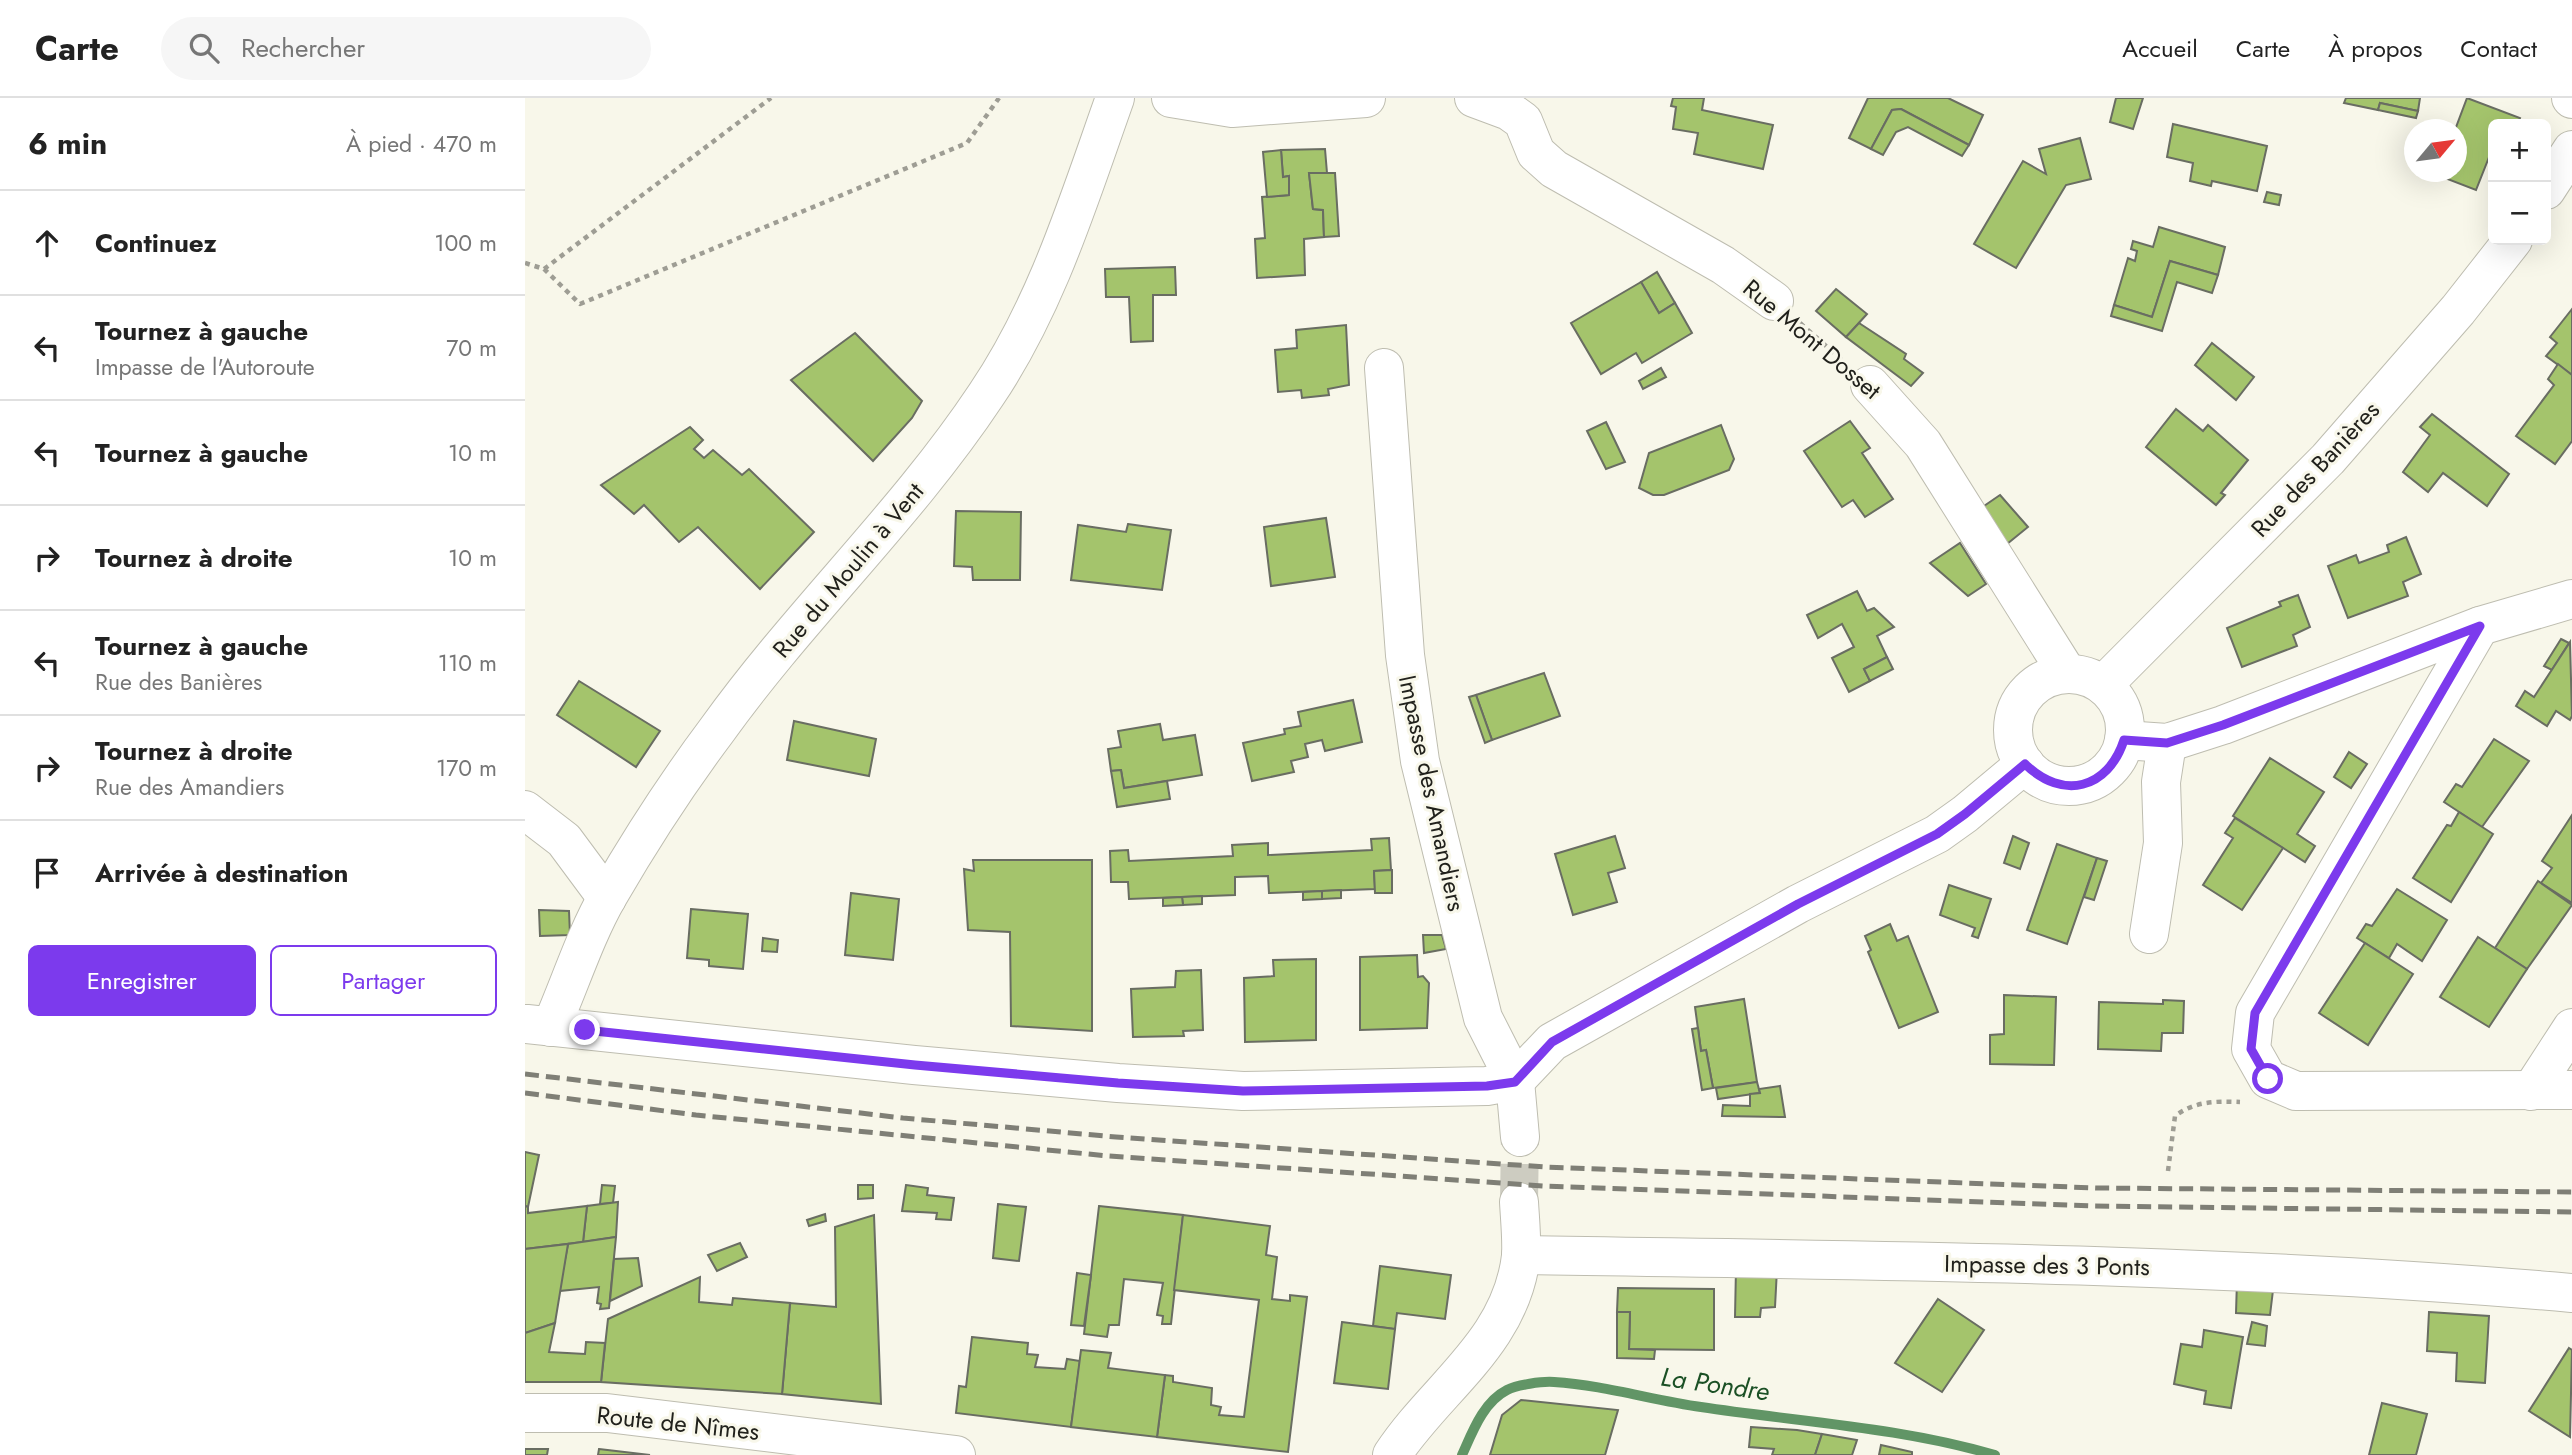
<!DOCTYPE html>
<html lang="fr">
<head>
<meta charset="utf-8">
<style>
  body { margin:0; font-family:Jost,sans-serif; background:#f6f6f6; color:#222 }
  .controls { position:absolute; right:21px; top:21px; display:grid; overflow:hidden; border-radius:10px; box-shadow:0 7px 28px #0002 }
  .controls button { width:63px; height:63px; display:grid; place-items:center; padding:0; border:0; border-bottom:2px solid #e0e0e0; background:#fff; color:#222; font:35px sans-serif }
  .compass { position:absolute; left:1879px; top:21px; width:63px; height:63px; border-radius:50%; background:#fff; box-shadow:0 7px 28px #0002; rotate:61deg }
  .stop { position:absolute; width:21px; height:21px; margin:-16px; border:5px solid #7c3aed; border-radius:50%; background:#fff }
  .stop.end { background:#7c3aed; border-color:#fff; box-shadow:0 2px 7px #0008 }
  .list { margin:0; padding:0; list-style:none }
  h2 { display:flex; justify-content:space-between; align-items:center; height:91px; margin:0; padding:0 28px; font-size:30px }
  h2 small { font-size:23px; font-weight:400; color:#767676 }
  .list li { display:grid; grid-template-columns:46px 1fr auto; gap:21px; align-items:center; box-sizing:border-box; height:105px; padding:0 28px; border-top:2px solid #e0e0e0 }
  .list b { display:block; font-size:26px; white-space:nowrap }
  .list p { margin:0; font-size:23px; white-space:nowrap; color:#767676 }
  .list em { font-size:23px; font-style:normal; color:#767676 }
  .actions { display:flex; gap:14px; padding:21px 28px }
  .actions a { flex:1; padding:16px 0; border:2px solid #7c3aed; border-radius:10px; text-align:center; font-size:24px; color:#7c3aed }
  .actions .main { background:#7c3aed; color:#fff }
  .icon { flex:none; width:38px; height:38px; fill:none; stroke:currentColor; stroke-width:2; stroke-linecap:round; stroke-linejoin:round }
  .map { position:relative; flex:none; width:2047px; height:1357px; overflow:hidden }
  header { display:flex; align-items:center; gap:42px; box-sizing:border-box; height:98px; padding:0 35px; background:#fff; border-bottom:2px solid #e0e0e0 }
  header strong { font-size:33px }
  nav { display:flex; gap:38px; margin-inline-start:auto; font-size:24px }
  .search { width:490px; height:63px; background:#f6f6f6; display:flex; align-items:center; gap:18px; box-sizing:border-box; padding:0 24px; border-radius:38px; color:#767676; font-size:26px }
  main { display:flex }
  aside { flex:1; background:#fff }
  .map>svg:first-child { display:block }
</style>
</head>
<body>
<header>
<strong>Carte</strong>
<div class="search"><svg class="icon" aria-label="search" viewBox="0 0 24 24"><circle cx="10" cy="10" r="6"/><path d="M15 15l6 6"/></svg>Rechercher</div>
<nav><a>Accueil</a><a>Carte</a><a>À propos</a><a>Contact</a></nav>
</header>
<main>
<aside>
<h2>6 min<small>À pied · 470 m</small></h2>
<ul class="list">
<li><svg class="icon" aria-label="ahead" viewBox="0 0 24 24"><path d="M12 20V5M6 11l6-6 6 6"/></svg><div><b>Continuez</b></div><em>100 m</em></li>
<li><svg class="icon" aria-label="left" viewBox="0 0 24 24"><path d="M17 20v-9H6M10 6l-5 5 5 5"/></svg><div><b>Tournez à gauche</b><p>Impasse de l'Autoroute</p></div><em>70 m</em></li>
<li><svg class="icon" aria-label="left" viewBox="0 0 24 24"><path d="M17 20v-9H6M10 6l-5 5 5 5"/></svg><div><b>Tournez à gauche</b></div><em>10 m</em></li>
<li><svg class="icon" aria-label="right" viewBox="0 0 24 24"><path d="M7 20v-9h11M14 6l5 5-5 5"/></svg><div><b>Tournez à droite</b></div><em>10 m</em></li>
<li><svg class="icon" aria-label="left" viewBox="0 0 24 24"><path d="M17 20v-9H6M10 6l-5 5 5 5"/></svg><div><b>Tournez à gauche</b><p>Rue des Banières</p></div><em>110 m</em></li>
<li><svg class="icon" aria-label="right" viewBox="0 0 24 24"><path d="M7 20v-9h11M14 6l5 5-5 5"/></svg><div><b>Tournez à droite</b><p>Rue des Amandiers</p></div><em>170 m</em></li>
<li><svg class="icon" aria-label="arrive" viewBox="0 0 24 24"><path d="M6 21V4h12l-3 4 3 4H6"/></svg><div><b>Arrivée à destination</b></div></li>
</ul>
<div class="actions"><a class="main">Enregistrer</a><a>Partager</a></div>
</aside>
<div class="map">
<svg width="2047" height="1357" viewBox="0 0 2047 1357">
  <rect width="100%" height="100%" fill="#f8f7ea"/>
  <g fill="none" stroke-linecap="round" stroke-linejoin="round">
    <path stroke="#619566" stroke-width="10" d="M937,1357C947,1335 958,1304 982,1292C992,1287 1017,1283 1029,1284C1078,1287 1127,1302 1176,1309C1275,1324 1374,1329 1470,1357"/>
  </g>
  <g fill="#a4c46c" stroke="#696d62" stroke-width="2">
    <path d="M1148,0H1179L1177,12L1248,27L1238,71L1169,56L1173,35L1148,31L1151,9L1146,8Z"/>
    <path d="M1343,0H1423L1458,17L1444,47L1376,11L1367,12L1346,51L1324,40Z"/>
    <path d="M1591,0H1618L1608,31L1585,24Z"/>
    <path d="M1821,0H1895L1893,13L1855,5L1853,12L1819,5Z"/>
    <path d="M1942,0L1995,20L1993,26H1968V49L1951,92L1912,77L1913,74H1932L1930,32Z"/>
    <path d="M1855,5L1893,13L1891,20L1853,12Z"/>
    <path d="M1376,11L1444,47L1437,58L1383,29L1371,34L1358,57L1346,51L1367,12Z"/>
    <path d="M1648,26L1742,48L1732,93L1687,83L1686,88L1665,83L1668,65L1642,59Z"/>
    <path d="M1555,40L1566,81L1541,87L1491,170L1449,146L1498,63L1521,76L1514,51Z"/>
    <path d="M800,51L802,75H784L788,111L798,112L799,139L779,141L780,177L732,180L730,141L740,140L737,99L764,97V78L758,79L756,52Z"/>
    <path d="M756,52L758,79L764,78V97L742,99L738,54Z"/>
    <path d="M784,75H810L814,138L799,139L798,112L788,111Z"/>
    <path d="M1742,94L1756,97L1754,107L1739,104Z"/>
    <path d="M1634,129L1700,149L1693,177L1645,163L1627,219L1589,207L1603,160L1610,163L1612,153L1606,151L1608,143L1628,149Z"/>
    <path d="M1645,163L1693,177L1687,195L1652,184L1637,233L1586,218L1589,207L1627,219Z"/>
    <path d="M650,169L651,197H628V243L606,244L604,199H581L580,171Z"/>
    <path d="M1132,174L1150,205L1134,215L1116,184Z"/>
    <path d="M1116,184L1134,215L1150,205L1167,235L1117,265L1111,255L1076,276L1046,225Z"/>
    <path d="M1311,191L1342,216L1321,239L1291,213Z"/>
    <path d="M2047,211V277L2021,258L2032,245L2025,239Z"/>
    <path d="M1334,225L1381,256L1379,261L1398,275L1386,288L1321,239Z"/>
    <path d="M821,227L824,287L803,291L804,297L777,300L776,292L753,294L750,252L772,250L771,232Z"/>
    <path d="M330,235L397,303L387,320L348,363L266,282Z"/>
    <path d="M1687,245L1729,279L1711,302L1670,267Z"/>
    <path d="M2033,266L2047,277V343L2030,366L1991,338L2029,287L2023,281Z"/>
    <path d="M1136,270L1141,279L1118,291L1114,283Z"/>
    <path d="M1651,311L1678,333L1683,327L1723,362L1696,395L1700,397L1691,407L1621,349Z"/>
    <path d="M1907,316L1984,376L1962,408L1918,375L1903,394L1878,374L1905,337L1895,329Z"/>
    <path d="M1325,323L1345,350L1337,355L1368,401L1340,419L1328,402L1317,409L1279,353Z"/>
    <path d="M1081,324L1100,364L1081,371L1062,333Z"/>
    <path d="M1196,327L1209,361L1204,372L1139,397H1128L1114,390L1124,355Z"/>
    <path d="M165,329L178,342L169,351L179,360L188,352L217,377L224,371L289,434L235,491L173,429L154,444L119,407L109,416L76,387Z"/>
    <path d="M1475,397L1503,429L1482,446L1459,408Z"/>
    <path d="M431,413L496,414L495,482H448L447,469L429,468Z"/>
    <path d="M801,420L810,479L746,488L739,429Z"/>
    <path d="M603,426L646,432L637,492L546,482L553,427L601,434Z"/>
    <path d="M1881,439L1896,476L1878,484L1883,498L1823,520L1803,468L1831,457L1834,465L1864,454L1862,447Z"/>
    <path d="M1435,445L1461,486L1443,498L1405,465Z"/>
    <path d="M1332,493L1342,513L1349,510L1369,529L1352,538L1362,559L1339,571L1345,583L1324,594L1307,560L1329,549L1317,526L1293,540L1282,517Z"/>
    <path d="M1773,497L1785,529L1768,537L1772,548L1717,569L1702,530L1756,508L1754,504Z"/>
    <path d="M2036,541L2044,545L2027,572L2019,568Z"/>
    <path d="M2045,544L2047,618L2045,622L2031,613L2022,628L1991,608L2000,593L2009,599Z"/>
    <path d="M1362,559L1368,571L1345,583L1339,571Z"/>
    <path d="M1019,575L1035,618L967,642L951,597Z"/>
    <path d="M54,583L135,633L111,669L32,617Z"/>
    <path d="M951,597L967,642L960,645L944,599Z"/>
    <path d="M828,602L837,644L800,653L797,642L780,646L783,659L766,663L769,674L727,683L718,645L760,636L759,631L776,628L773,614Z"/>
    <path d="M269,623L351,641L344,678L262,662Z"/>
    <path d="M635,626L638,642L670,637L677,677L599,690L596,672L586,673L583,651L596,649L593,633Z"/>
    <path d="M1969,641L2004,663L1957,729L1919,704L1931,686L1937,689Z"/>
    <path d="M1824,654L1842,666L1826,690L1809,679Z"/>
    <path d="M1745,660L1799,694L1772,736L1790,748L1780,764L1708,718Z"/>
    <path d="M596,672L599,690L642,683L645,701L592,709L586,673Z"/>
    <path d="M1934,714L1968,736L1926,804L1888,780L1922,727L1926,728Z"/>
    <path d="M2047,717V805L2016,785L2027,770L2017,763Z"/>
    <path d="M1710,720L1758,750L1717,812L1678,787L1708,740L1700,735Z"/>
    <path d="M1090,738L1100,770L1083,775L1092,804L1048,817L1030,756Z"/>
    <path d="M1488,738L1504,745L1495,771L1479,765Z"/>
    <path d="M864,740L866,772L849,773L850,791L744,795L743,778L710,779V797L604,801L603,784H586L585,753L603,752L604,763L708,758L707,747L743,745V757L847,752L846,741Z"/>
    <path d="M1532,746L1572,760L1542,846L1502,832Z"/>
    <path d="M1572,760L1582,763L1569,802L1559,799Z"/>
    <path d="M448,762H567V933L486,928L485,834L443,832L439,771L449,773Z"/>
    <path d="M867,772V795H850L849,773Z"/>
    <path d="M2013,783L2047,807L2002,871L1970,850Z"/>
    <path d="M1424,787L1466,801L1453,840L1447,838L1450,830L1415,817Z"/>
    <path d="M1872,791L1922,822L1897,863L1872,846L1864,860L1832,840L1841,826L1847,828Z"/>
    <path d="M816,792V800L797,801V793Z"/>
    <path d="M797,793V801L778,802V794Z"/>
    <path d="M326,795L374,801L368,862L320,857Z"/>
    <path d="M677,798V806L658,807L657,799Z"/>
    <path d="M657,799L658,807L638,808V800Z"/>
    <path d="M166,811L223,816L218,871L184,868V862L162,860Z"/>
    <path d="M14,812L44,813L45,837L15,838Z"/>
    <path d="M1365,826L1372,843L1383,838L1413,914L1374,930L1343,854L1346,852L1340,838Z"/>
    <path d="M898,837H917L921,851L899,855Z"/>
    <path d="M1953,839L2002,871L1964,929L1915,899Z"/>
    <path d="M238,840L253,842L252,854L237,853Z"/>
    <path d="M1840,845L1888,876L1843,947L1794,915Z"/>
    <path d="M892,857L893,879L898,878L904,885L902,930L835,932V859Z"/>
    <path d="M791,861V942L720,944L719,880L749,878L748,862Z"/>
    <path d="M676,872L678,932L658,933L659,938L608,939L606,891L650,889L651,873Z"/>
    <path d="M1479,897L1531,899L1529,967L1465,966V937L1479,936Z"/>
    <path d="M1219,901L1232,984L1188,990L1181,952L1176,953L1170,909Z"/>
    <path d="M1638,902L1659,903L1658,935H1637L1636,953L1573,951L1574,904L1638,906Z"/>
    <path d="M1173,930L1176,953L1181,952L1188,990L1177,992L1167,931Z"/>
    <path d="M1232,984L1235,995L1193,1001L1191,990Z"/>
    <path d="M1255,988L1260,1019L1197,1018L1198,1007L1225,1008V996L1235,995L1234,991Z"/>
    <path d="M0,1054L14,1057L3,1109L0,1108Z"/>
    <path d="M77,1087L90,1088L88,1105L75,1106Z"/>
    <path d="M333,1087H348V1100L333,1101Z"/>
    <path d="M381,1087L403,1090L402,1097L429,1100L426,1122L411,1121L412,1115L377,1113Z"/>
    <path d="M93,1104L91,1139L58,1144L62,1108Z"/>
    <path d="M473,1106L501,1109L494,1163L468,1160Z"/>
    <path d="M0,1108L3,1109V1115L62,1108L58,1144L0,1151Z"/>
    <path d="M574,1108L658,1117L646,1226H637L638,1218L632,1217L638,1185L599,1181L594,1227H584L582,1239L559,1236Z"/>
    <path d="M300,1116L301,1123L284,1128L282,1122Z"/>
    <path d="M349,1117L356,1306L257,1296L265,1205L311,1209L310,1129Z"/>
    <path d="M658,1117L745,1128L741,1157L752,1159L747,1201L765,1203V1197L782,1199L763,1354L632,1339L640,1277L648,1278V1284L687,1290L686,1307L696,1309L694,1317L719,1319L734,1202L649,1192Z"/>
    <path d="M91,1139L84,1210L75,1211L76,1206L72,1205L74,1189L34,1193L43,1146Z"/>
    <path d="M215,1145L222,1159L192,1173L183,1157Z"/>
    <path d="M43,1146L30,1225L0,1235V1151Z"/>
    <path d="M113,1160L117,1188L85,1203L89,1161Z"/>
    <path d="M855,1168L926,1177L920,1221L872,1215L870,1231L848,1228Z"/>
    <path d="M1211,1170L1252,1171L1250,1209L1236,1210L1235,1219H1210Z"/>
    <path d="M552,1175L566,1177L559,1228L546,1227Z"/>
    <path d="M175,1179L174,1204L207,1207L208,1200L265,1205L257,1296L76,1284L83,1221Z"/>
    <path d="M1712,1182L1749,1184L1745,1217L1711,1215Z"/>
    <path d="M1093,1190L1189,1191V1252L1104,1251L1105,1214H1092Z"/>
    <path d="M1413,1201L1459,1232L1417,1294L1370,1265Z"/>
    <path d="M1092,1214H1105L1104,1251L1130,1252L1129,1261L1092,1260Z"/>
    <path d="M1904,1214L1964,1218L1960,1285L1931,1283L1932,1255L1902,1253Z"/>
    <path d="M817,1224L870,1231L863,1291L809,1285Z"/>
    <path d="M1727,1224L1742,1228L1740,1248L1722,1246Z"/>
    <path d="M30,1225L24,1254L60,1256L61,1244L80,1245L76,1284H0V1235Z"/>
    <path d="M1679,1232L1718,1239L1706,1310L1679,1306L1681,1293L1649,1286L1656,1246L1677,1249Z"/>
    <path d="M447,1239L503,1245L502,1256L513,1257L510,1269L540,1271L542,1261L555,1263L546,1329L431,1315L434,1288L441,1289Z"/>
    <path d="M2044,1250L2047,1252L2045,1339L2004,1313Z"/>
    <path d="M556,1252L586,1255L583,1270L640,1277L632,1339L546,1329Z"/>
    <path d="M996,1302L1093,1312L1080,1357H965L977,1317Z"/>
    <path d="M1857,1305L1902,1316L1891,1357H1844Z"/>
    <path d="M1226,1329L1272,1332L1297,1336L1290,1357H1247L1249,1351L1224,1349Z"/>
    <path d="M1297,1336L1332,1342L1327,1357H1290Z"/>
    <path d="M1356,1347L1387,1354V1357H1354Z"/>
    <path d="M0,1351H23L22,1357H0Z"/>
    <path d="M74,1351L125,1357H73Z"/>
  </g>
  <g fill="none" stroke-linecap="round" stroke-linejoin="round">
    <path stroke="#cdccc1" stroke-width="38" stroke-dasharray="38 19" stroke-linecap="butt" d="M994,1104L995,1039"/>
    <g stroke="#bebdb0" stroke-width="40">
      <g id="minor">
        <path d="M646,0L707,10L841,0"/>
        <path d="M949,0L984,13L998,23L1011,55L1029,71L1198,167L1249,203"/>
        <path d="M2046,0L2047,1"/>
        <path d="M2021,92L2047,52"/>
        <path d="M859,270L880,557L895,663L958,920L990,983L995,1039"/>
        <path d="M1345,287L1398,346L1542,575"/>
        <path d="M1955,528L1730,915L1726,951L1743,981L1771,993L2047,992"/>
        <circle cx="1544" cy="632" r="56"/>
        <path d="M1578,587L1803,361L1933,212L1988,142"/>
        <path d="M1599,642L1642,645L1698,627L1955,528L2047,501"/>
        <path d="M0,712L39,742L82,800"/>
        <path d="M1624,836L1638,745L1636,684L1642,645"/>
        <path d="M2,926L389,967L593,985L718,993L962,988L990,983"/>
        <path d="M26,929C45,886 60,838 83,798C116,741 153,684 192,632C276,515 382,416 461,297C522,207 554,101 590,0"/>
        <path d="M990,983L1027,944L1273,806L1412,736L1440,716L1500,666"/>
        <path d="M2006,993L2047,930"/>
        <path d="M996,1157C1346,1163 1697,1164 2047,1195"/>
        <path d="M0,1315H82L431,1357"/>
        <path d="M867,1357C911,1290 986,1245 996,1158C997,1141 995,1122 994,1104"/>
      </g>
    </g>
    <g stroke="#9e9d94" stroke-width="4.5" stroke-dasharray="5 5" stroke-linecap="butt">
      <path d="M0,165L19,171L246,0"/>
      <path d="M19,171L55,206L442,45L474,0"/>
      <path d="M1275,225L1318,263"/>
      <path d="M1643,1073L1650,1018C1670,1003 1691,1003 1715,1004"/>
    </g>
    <use href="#minor" stroke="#fff" stroke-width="38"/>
    <g stroke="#7f7f76" stroke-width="5" stroke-dasharray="14 7" stroke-linecap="butt">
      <path d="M0,976L378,1020L591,1039L1020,1069L1572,1090L2047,1094"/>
      <path d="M0,995L171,1017L583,1058L1019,1088L1569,1108L2047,1114"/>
    </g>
  </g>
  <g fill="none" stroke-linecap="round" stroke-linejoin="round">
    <path stroke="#7c3aed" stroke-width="9" d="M60,932L390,967L593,985L718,993L962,988L990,984L1027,944L1273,806L1412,736L1440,716L1500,666C1538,703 1583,691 1599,642L1642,645L1698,627L1955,528L1730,915L1726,951L1743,981"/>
  </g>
  <g text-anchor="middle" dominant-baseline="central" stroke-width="6" stroke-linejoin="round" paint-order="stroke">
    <g font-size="24" fill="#21211c" stroke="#f8f7ea">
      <text transform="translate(1287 241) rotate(40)">Rue Mont Dosset</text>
      <text transform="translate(1790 371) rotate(-47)">Rue des Banières</text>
      <text transform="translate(323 472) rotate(-50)">Rue du Moulin à Vent</text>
      <text transform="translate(907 695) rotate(78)">Impasse des Amandiers</text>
      <text transform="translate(1522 1167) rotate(1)">Impasse des 3 Ponts</text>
      <text transform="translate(153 1325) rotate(6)">Route de Nîmes</text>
    </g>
    <g font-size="26" font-style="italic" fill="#1b5025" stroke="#f8f7ea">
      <text transform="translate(1190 1286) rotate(8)">La Pondre</text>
    </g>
  </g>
</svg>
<div class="controls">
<button>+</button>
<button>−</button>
</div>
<svg class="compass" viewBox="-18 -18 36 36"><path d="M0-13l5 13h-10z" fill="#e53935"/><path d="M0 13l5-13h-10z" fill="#767676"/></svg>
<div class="stop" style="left:1743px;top:981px"></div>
<div class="stop end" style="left:60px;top:932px"></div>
</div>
</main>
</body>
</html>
